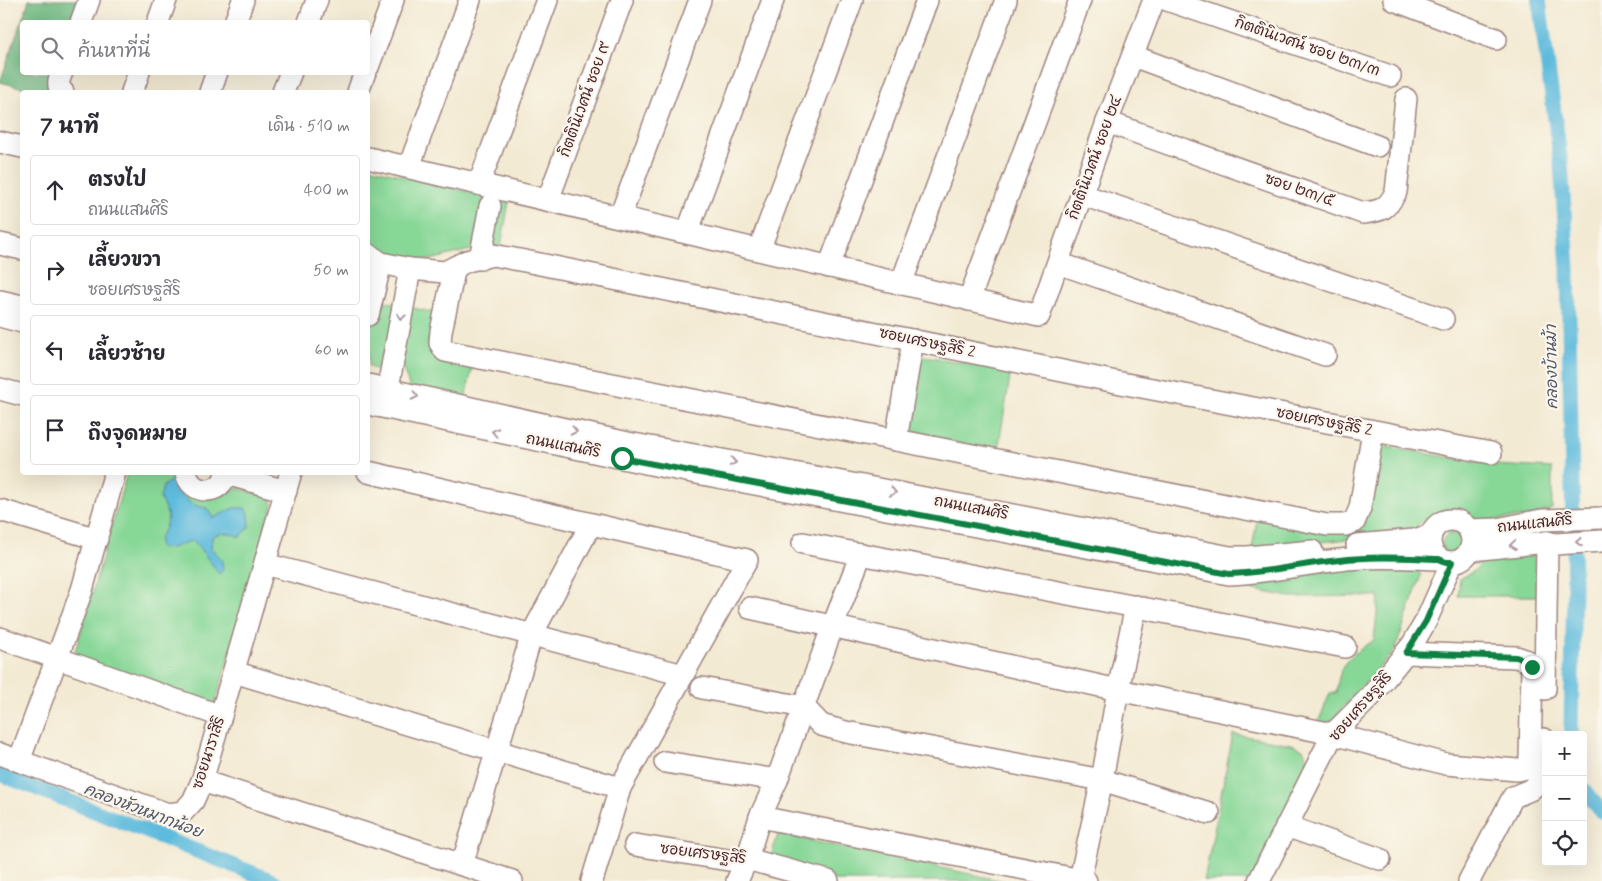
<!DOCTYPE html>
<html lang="th">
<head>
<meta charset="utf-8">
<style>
  body { margin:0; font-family:Mynerve,"Playpen Sans Thai",sans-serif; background:#f7f7f7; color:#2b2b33 }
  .controls { position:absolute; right:15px; bottom:15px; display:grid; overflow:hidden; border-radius:5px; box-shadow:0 5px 20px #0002 }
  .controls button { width:45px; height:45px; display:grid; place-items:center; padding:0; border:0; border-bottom:1px solid #e1e1e2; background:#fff; color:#2b2b33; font:25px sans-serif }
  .stop { position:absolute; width:15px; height:15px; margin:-11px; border:4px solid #0b8043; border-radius:50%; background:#fff }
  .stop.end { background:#0b8043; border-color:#fff; box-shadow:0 1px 5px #0008 }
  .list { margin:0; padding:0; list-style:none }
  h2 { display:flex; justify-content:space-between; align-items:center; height:65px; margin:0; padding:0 20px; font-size:21px }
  h2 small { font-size:16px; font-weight:400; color:#7c7c81 }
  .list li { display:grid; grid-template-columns:32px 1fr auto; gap:15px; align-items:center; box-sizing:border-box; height:70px; margin:0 10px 10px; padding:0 10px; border:1px solid #e1e1e2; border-radius:5px }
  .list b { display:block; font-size:19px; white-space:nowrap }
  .list p { margin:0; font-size:16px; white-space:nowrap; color:#7c7c81 }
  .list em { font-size:16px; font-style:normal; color:#7c7c81 }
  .icon { flex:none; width:28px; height:28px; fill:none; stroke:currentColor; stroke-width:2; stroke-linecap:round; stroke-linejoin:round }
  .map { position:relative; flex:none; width:1602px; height:881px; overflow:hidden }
  .search { position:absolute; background:#fff; box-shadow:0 5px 20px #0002; left:20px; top:20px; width:350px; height:55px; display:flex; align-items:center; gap:12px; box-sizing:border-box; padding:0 18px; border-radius:5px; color:#7c7c81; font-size:19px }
  .panel { position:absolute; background:#fff; box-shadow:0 5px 20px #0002; left:20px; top:90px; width:350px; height:385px; border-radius:5px }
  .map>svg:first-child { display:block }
</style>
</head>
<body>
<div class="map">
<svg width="1602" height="881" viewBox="0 0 1602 881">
  <rect width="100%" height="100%" fill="#fbf7ec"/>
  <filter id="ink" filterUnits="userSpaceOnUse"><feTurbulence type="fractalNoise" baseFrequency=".02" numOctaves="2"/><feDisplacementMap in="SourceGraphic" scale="10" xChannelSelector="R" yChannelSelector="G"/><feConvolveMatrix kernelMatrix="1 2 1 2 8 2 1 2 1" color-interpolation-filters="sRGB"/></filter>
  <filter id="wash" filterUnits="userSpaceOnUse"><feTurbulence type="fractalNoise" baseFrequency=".0096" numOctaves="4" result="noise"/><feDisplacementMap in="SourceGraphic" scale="20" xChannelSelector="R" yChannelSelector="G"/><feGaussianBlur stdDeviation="1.12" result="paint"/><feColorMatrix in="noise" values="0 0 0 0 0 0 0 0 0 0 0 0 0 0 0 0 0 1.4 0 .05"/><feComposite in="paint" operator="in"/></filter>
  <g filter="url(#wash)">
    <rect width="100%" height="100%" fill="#f3ead3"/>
    <g fill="#87d797" stroke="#687b61">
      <path d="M368,167L509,202L501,246L466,251L422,262L383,251L368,240Z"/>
      <path d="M368,297L435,313L428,343L430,349L473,365L465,399L410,388L403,369V360L382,371L369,367Z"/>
      <path d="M919,355L1011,371L998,450L905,434Z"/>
      <path d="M1382,446L1494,465L1552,468V509L1527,517L1480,521L1460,508L1441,511L1418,524L1417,532L1252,549L1257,520L1352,532L1363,528L1371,497L1379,449Z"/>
      <path d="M127,473H174L180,481L209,499L226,494L237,488L271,497L273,505L214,707L77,659L75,652Z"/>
      <circle cx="1453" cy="544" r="11"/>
      <path d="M1540,554V596H1458L1460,579L1477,569L1486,557Z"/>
      <path d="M1399,562L1415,566L1421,575L1395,650L1328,725L1318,723L1330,693H1336C1341,659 1348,658 1374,640L1379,596L1290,597L1238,587L1247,580Z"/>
      <path d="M1233,734L1292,744L1303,749L1309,762L1251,881H1204Z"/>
      <path d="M778,834L1004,881H839L768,866Z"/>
    </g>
    <path fill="#6db880" stroke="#5c6c56" d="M29,0H84L75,22H22V72L56,73L49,92H39L0,82Z"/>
    <path fill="#5fbbdd" stroke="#546d84" d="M173,479C181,497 187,505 207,508L213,518L234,508H245L249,514L250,526L240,537C230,533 222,531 212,537L211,548L222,561L223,570L219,574C211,562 202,552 194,541C179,542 175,552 159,547V539L165,528L168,516L160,498L163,486Z"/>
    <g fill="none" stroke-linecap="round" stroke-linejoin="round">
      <g stroke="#5fbbdd" stroke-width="15">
        <path d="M1539,0L1561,164L1568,269L1574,586L1571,724L1573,735"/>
        <path d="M0,774L273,881"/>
        <path d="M1583,789L1602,812"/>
      </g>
    </g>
  </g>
  <g filter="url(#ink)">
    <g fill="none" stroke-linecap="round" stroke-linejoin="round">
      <g stroke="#9e847f" stroke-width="24">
        <g id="minor">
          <path d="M1167,0L1390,76"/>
          <path d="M1394,0L1496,39"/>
          <path d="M81,22L89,0"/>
          <path d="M158,22L166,0"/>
          <path d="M235,22L243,0"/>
          <path d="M309,22L317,0"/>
          <path d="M1133,56L1377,146"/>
          <path d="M368,67L393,0"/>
          <path d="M62,72C59,80 56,86 63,92"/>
          <path d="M132,92L139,72"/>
          <path d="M210,92L217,72"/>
          <path d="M283,92L291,72"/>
          <path d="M358,92L365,72"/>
          <path d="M1107,122L1363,213C1382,211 1387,209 1396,192L1406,99"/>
          <path d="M0,142L22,147"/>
          <path d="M368,158L1039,316L1107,122L1154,0"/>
          <path d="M409,167L470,0"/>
          <path d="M479,184L547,0"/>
          <path d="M1083,195L1443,319"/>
          <path d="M548,200L622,0"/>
          <path d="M620,217L700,0"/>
          <path d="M687,233L773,0"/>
          <path d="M0,244L22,249"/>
          <path d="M759,250L852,0"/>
          <path d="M368,254L381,263L410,269L445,272L467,261L493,255L530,262L1126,384L1491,453"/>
          <path d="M480,259L490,206"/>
          <path d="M1058,263L1325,355"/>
          <path d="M455,267L441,331L440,343L445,351L1327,525H1345L1354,522L1360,508L1373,431"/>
          <path d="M829,267L927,0"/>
          <path d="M901,284L1006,0"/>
          <path d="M969,300L1080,0"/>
          <path d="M0,301L22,306"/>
          <path d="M368,315L381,263"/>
          <path d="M0,316L22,322"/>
          <path d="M368,385L628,443L821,478L1230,557H1247L1312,551"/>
          <path d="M0,389L22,395"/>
          <path d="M368,404L660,466L1229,574C1266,573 1302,564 1339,560C1373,556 1406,558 1439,559"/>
          <path d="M385,404L410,269"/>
          <path d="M896,440L913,340"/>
          <path d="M115,472L82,590L19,761L168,814L183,812L193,801L202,781L291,472"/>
          <path d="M186,472C190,496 223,496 226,472"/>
          <path d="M368,472L747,560L620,788L592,881"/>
          <path d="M226,474L286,491"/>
          <path d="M0,510L97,539"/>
          <circle cx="1451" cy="541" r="21"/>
          <path d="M1469,530L1497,529L1542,520L1602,518"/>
          <path d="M803,543L1345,647"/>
          <path d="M1357,545L1414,540L1431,535"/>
          <path d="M1471,550L1547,542L1555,544L1602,541"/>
          <path d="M265,564L683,675"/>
          <path d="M750,608L1118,690L1333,734L1446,764L1517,770L1526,768L1530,760L1532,667L1528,661L1516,657L1406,653"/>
          <path d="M0,638L221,716"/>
          <path d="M234,672L620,788"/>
          <path d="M702,688L804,707L821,725L846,732L1102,780L1209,813"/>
          <path d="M1545,689L1547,542"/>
          <path d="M0,754L19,761"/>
          <path d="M665,762L777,780"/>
          <path d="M202,781L512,881"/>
          <path d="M760,817L1086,881"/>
          <path d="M1286,826L1380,859"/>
          <path d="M635,845L728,860L747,859L828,881"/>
          <path d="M462,865L532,634L591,524"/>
          <path d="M1080,879L1102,780L1118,690L1136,606"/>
          <path d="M737,881L747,859L760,817L777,780L832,628L861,554"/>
          <path d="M1259,881L1333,734L1371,696L1412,645L1426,621L1452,562"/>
          <path d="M1469,881L1513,797L1530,790L1543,779L1544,739"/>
        </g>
      </g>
      <use href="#minor" stroke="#fff" stroke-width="21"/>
    </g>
    <defs><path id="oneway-chevron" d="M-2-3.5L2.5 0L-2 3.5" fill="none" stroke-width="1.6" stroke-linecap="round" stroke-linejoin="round" transform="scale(1.25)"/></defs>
    <g stroke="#ae9aa0">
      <use href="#oneway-chevron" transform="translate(401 317) rotate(100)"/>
      <use href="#oneway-chevron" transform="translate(415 396) rotate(12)"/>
      <use href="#oneway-chevron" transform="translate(574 431) rotate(12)"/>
      <use href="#oneway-chevron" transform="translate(495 432) rotate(-168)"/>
      <use href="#oneway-chevron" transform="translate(733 462) rotate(10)"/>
      <use href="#oneway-chevron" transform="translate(893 492) rotate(11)"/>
      <use href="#oneway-chevron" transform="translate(1579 542) rotate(176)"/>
      <use href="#oneway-chevron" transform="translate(1513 545) rotate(174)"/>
    </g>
  </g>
  <g fill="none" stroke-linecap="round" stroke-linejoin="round" filter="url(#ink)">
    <path stroke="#0b8043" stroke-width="6" d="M622,458L1229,574C1266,573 1302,564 1339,560C1373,556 1406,558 1439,559L1446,562H1452L1426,621L1406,653L1516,657L1528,661L1532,667"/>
  </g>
  <g text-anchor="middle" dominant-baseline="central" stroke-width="4.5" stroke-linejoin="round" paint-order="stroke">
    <g font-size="15" fill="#4a1f2b" stroke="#fbf7ec">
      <text transform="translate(1307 47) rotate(19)">กิตตินิเวศน์ ซอย ๒๓/๓</text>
      <text transform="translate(585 100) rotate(-70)">กิตตินิเวศน์ ซอย ๙</text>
      <text transform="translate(1095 158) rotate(-70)">กิตตินิเวศน์ ซอย ๒๔</text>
      <text transform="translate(1299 190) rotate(19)">ซอย ๒๓/๕</text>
      <text transform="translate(927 343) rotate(12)">ซอยเศรษฐสิริ 2</text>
      <text transform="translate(1324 422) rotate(11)">ซอยเศรษฐสิริ 2</text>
      <text transform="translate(563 446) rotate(11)">ถนนแสนศิริ</text>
      <text transform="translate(971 508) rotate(11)">ถนนแสนศิริ</text>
      <text transform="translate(1535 524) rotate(-6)">ถนนแสนศิริ</text>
      <text transform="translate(1361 707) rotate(-49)">ซอยเศรษฐสิริ</text>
      <text transform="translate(209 753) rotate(-72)">ซอยนาราสิริ</text>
      <text transform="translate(703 854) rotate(7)">ซอยเศรษฐสิริ</text>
    </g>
    <g font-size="16" font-style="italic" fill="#515669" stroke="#fbf7ec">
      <text transform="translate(1552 367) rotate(-91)">คลองบ้านม้า</text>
      <text transform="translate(143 811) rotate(21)">คลองหัวหมากน้อย</text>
    </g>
  </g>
</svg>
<div class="controls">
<button>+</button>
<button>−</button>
<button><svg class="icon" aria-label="locate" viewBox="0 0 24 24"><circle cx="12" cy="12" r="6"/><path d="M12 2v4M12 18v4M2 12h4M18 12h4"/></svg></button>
</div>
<div class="stop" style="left:622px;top:458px"></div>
<div class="stop end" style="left:1532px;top:667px"></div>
<div class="search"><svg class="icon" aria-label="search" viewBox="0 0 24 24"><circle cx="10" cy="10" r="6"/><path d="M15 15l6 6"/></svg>ค้นหาที่นี่</div>
<section class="panel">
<h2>7 นาที<small>เดิน · 510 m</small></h2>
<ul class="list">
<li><svg class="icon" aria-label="ahead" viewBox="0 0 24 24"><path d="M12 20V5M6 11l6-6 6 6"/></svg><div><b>ตรงไป</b><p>ถนนแสนศิริ</p></div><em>400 m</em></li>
<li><svg class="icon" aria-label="right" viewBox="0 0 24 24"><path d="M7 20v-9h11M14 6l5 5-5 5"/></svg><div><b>เลี้ยวขวา</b><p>ซอยเศรษฐสิริ</p></div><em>50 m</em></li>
<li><svg class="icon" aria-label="left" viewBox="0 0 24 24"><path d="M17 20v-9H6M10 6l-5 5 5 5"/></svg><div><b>เลี้ยวซ้าย</b></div><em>60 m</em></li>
<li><svg class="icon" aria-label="arrive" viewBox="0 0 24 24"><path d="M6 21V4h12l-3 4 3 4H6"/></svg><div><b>ถึงจุดหมาย</b></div></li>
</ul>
</section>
</div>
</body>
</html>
